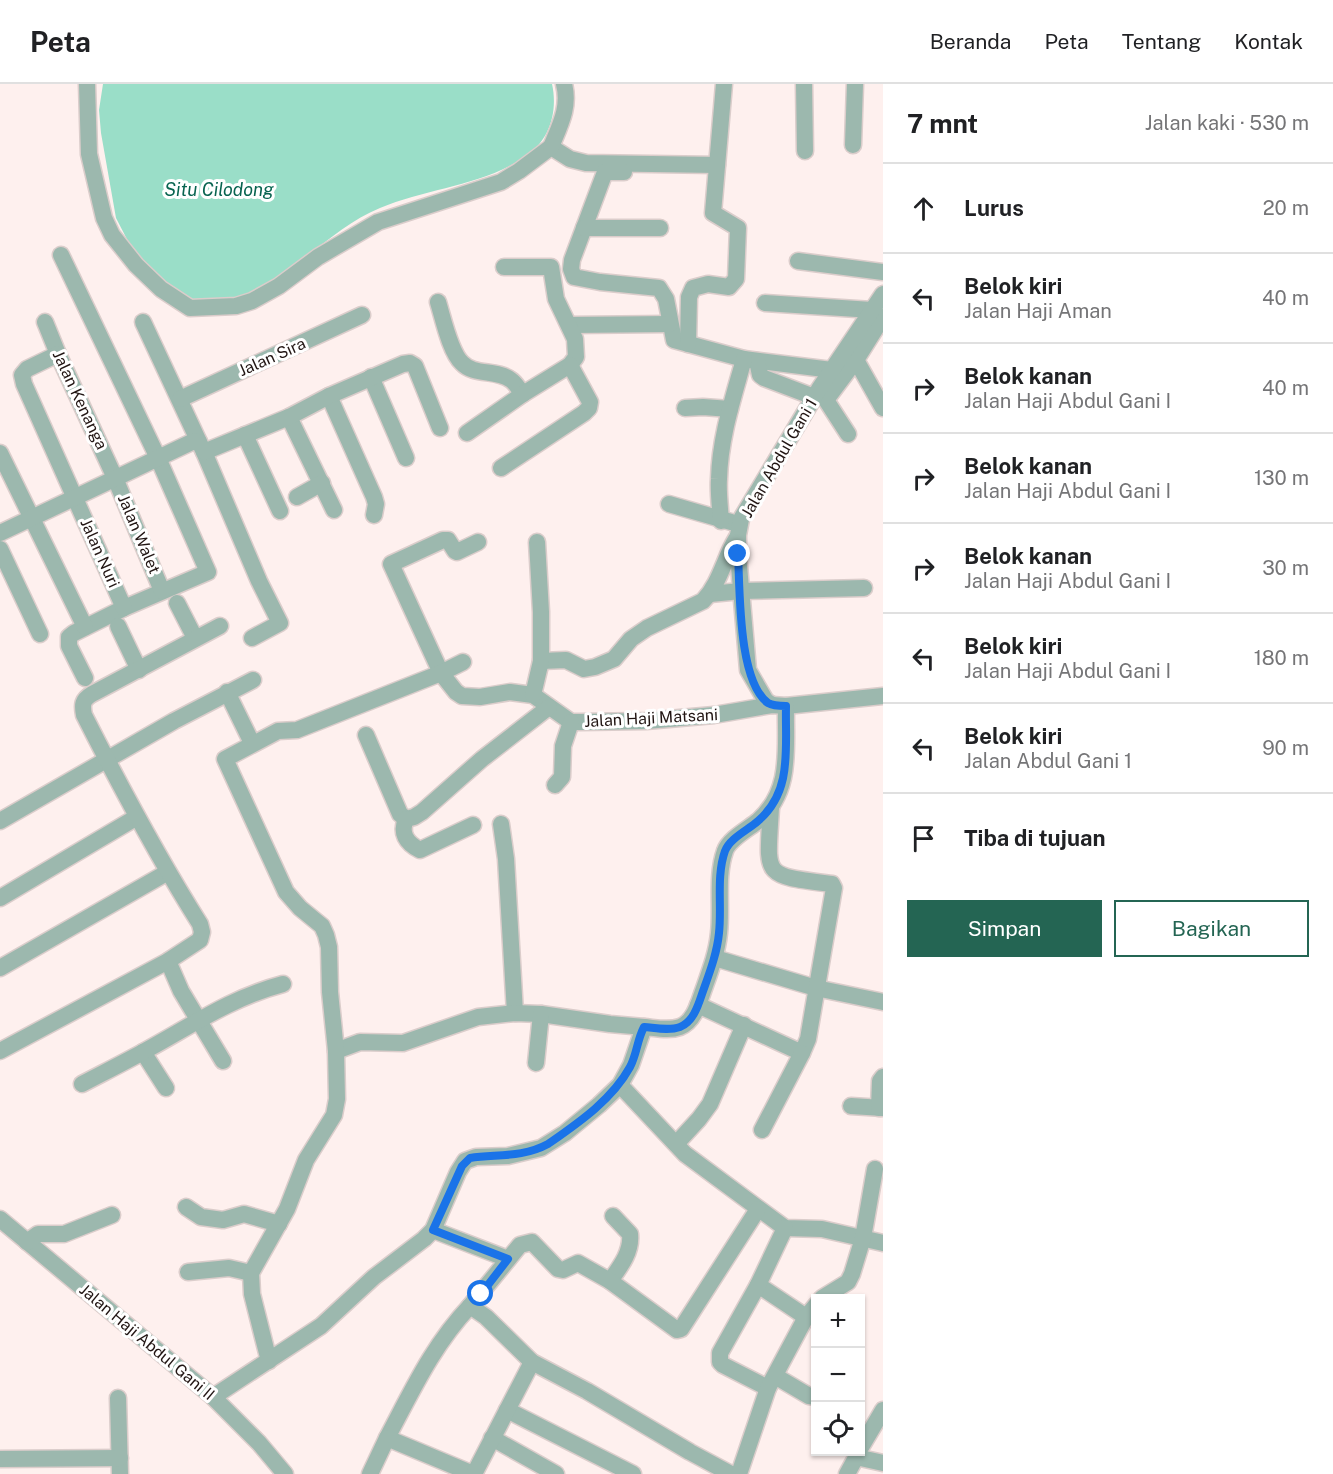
<!DOCTYPE html>
<html lang="id">
<head>
<meta charset="utf-8">
<style>
  body { margin:0; font-family:"Public Sans",sans-serif; background:#f2f2f2; color:#202124 }
  .controls { position:absolute; right:18px; bottom:18px; display:grid; overflow:hidden; border-radius:0px; box-shadow:0 2px 4px #0004 }
  .controls button { width:54px; height:54px; display:grid; place-items:center; padding:0; border:0; border-bottom:2px solid #e0e0e0; background:#fff; color:#202124; font:30px sans-serif }
  .stop { position:absolute; width:18px; height:18px; margin:-14px; border:4px solid #1a73e8; border-radius:50%; background:#fff }
  .stop.end { background:#1a73e8; border-color:#fff; box-shadow:0 2px 6px #0008 }
  .list { margin:0; padding:0; list-style:none }
  h2 { display:flex; justify-content:space-between; align-items:center; height:78px; margin:0; padding:0 24px; font-size:26px }
  h2 small { font-size:20px; font-weight:400; color:#757577 }
  .list li { display:grid; grid-template-columns:39px 1fr auto; gap:18px; align-items:center; box-sizing:border-box; height:90px; padding:0 24px; border-top:2px solid #e0e0e0 }
  .list b { display:block; font-size:22px; white-space:nowrap }
  .list p { margin:0; font-size:20px; white-space:nowrap; color:#757577 }
  .list em { font-size:20px; font-style:normal; color:#757577 }
  .actions { display:flex; gap:12px; padding:18px 24px }
  .actions a { flex:1; padding:14px 0; border:2px solid #246553; border-radius:0px; text-align:center; font-size:21px; color:#246553 }
  .actions .main { background:#246553; color:#fff }
  .icon { flex:none; width:33px; height:33px; fill:none; stroke:currentColor; stroke-width:2; stroke-linecap:round; stroke-linejoin:round }
  .map { position:relative; flex:none; width:883px; height:1390px; overflow:hidden }
  header { display:flex; align-items:center; gap:36px; box-sizing:border-box; height:84px; padding:0 30px; background:#fff; border-bottom:2px solid #e0e0e0 }
  header strong { font-size:28px }
  nav { display:flex; gap:33px; margin-inline-start:auto; font-size:21px }
  main { display:flex }
  aside { flex:1; background:#fff }
  .map>svg:first-child { display:block }
</style>
</head>
<body>
<header>
<strong>Peta</strong>
<nav><a>Beranda</a><a>Peta</a><a>Tentang</a><a>Kontak</a></nav>
</header>
<main>
<div class="map">
<svg width="883" height="1390" viewBox="0 0 883 1390">
  <rect width="100%" height="100%" fill="#fef0ee"/>
  <path fill="#9adec8" d="M103,0H552C558,27 550,56 526,72C483,102 427,104 380,124C331,144 296,190 248,211C233,218 206,218 189,220L171,209L131,163L116,134L101,49L99,26Z"/>
  <g fill="none" stroke-linecap="round" stroke-linejoin="round">
    <g stroke="#dbcdcb" stroke-width="19">
      <g id="minor">
        <path d="M87,0L89,70L104,134L112,151L136,181L161,205L190,224L236,222L252,217L279,202L318,173L378,138L501,98L519,87L551,63L570,75L586,79L717,81"/>
        <path d="M804,0L805,67"/>
        <path d="M853,61L855,0"/>
        <path d="M551,63C560,41 570,23 564,0"/>
        <path d="M624,88H605L572,176L571,185L574,193L600,198L659,204L666,215L674,256L744,275L832,286"/>
        <path d="M584,144H660"/>
        <path d="M61,171L158,374L208,488L124,524L74,549L69,553V562L85,594"/>
        <path d="M798,177L883,188"/>
        <path d="M438,218C443,234 450,268 462,279C474,292 497,285 511,296C516,299 519,306 523,310"/>
        <path d="M765,219L872,226"/>
        <path d="M45,238L58,270L115,394L162,507"/>
        <path d="M143,238L199,358"/>
        <path d="M570,241L670,240"/>
        <path d="M688,260L689,213L693,204L708,200L729,203L736,195L738,144L713,129L724,0"/>
        <path d="M58,270L27,285L22,291L24,300L124,524"/>
        <path d="M856,276L883,324"/>
        <path d="M757,277L760,291L764,294L814,313"/>
        <path d="M371,293L406,374"/>
        <path d="M329,312L374,413L376,420L374,431"/>
        <path d="M180,315L362,231"/>
        <path d="M685,324L703,323L730,325"/>
        <path d="M289,333L334,426"/>
        <path d="M467,349L523,310L570,281L576,273L575,255L556,215L551,183H504"/>
        <path d="M848,350L826,316L856,276L883,233"/>
        <path d="M245,351L280,427"/>
        <path d="M204,368L259,497L280,539L252,554"/>
        <path d="M0,369L85,543"/>
        <path d="M501,384L584,329L589,324L590,318L570,281"/>
        <path d="M297,413L322,399"/>
        <path d="M669,420L731,438"/>
        <path d="M721,437C720,423 718,408 719,395C720,353 733,315 744,275"/>
        <path d="M0,449L194,357L199,358L204,368L289,333L329,312L403,280L410,279L415,282L440,344"/>
        <path d="M478,458L457,468L455,467L448,456H443L391,480L441,589L456,608L462,612L480,613L510,608L533,611L571,638H580L646,637L714,631L772,621L786,622L883,612"/>
        <path d="M0,465L40,550"/>
        <path d="M710,510L741,507L864,504"/>
        <path d="M177,519L195,554"/>
        <path d="M118,542L139,586"/>
        <path d="M541,577L566,576L584,585L595,583L614,575L631,555L647,544L703,517C720,499 724,475 736,455"/>
        <path d="M227,608L252,659"/>
        <path d="M533,611L541,577V528L537,458"/>
        <path d="M772,621L766,617L748,586L738,470V451L741,435L819,305L883,210"/>
        <path d="M366,651L400,730L406,735L414,733L422,728L482,675L549,623"/>
        <path d="M555,701L562,693L563,662L571,638"/>
        <path d="M406,735C400,749 406,759 420,766L473,741"/>
        <path d="M0,737L174,637L253,596"/>
        <path d="M501,740L506,775L515,929"/>
        <path d="M0,814L137,733"/>
        <path d="M715,874L816,904L883,918"/>
        <path d="M168,877L181,907L223,977"/>
        <path d="M0,884L168,788"/>
        <path d="M698,921L802,969L808,955L834,804L832,800C761,791 767,794 771,724"/>
        <path d="M0,967L168,877L200,856L202,848L200,840C157,772 120,702 84,631C82,621 82,616 92,610L220,542"/>
        <path d="M336,967L360,958L403,959L478,933L515,929L541,930L610,940L644,943"/>
        <path d="M143,968L166,1004"/>
        <path d="M536,979L541,930"/>
        <path d="M82,1000C103,989 123,979 143,968C191,942 230,914 283,900"/>
        <path d="M620,1001L685,1070L785,1144L822,1145L883,1159"/>
        <path d="M851,1022L883,1024"/>
        <path d="M879,1024L880,997L883,993"/>
        <path d="M762,1046L802,969"/>
        <path d="M676,1060L699,1035L710,1020L744,941"/>
        <path d="M186,1123L201,1133L223,1136L244,1130L279,1140"/>
        <path d="M0,1135L213,1313L259,1359L285,1390"/>
        <path d="M433,1146L508,1175"/>
        <path d="M27,1158L38,1150H64L112,1131"/>
        <path d="M188,1188L229,1184L251,1189"/>
        <path d="M610,1197C620,1183 632,1168 630,1150L613,1132"/>
        <path d="M758,1201L806,1233"/>
        <path d="M822,1214L848,1198L852,1190L863,1154L875,1085"/>
        <path d="M269,1277L252,1210L251,1189L287,1125L306,1076L334,1031L337,1015L336,967L330,908L329,863L326,851L322,842L300,824L286,808L225,675L278,647L297,646L441,589L463,578"/>
        <path d="M775,1292L809,1312L816,1313"/>
        <path d="M768,1304L723,1281L720,1278V1269L758,1201L785,1144"/>
        <path d="M213,1313L321,1242L374,1193L424,1155L433,1146L458,1088L465,1077L476,1073L508,1072L541,1064L565,1049L599,1021L620,1001L631,981L644,943C656,944 669,947 680,943C693,938 698,922 702,910C709,890 717,870 719,849C722,823 716,792 725,767C729,755 748,745 758,737C793,706 785,664 786,622"/>
        <path d="M118,1314L120,1390"/>
        <path d="M507,1326L633,1390"/>
        <path d="M387,1354C412,1307 433,1261 470,1222"/>
        <path d="M492,1354L556,1390"/>
        <path d="M860,1365L883,1326"/>
        <path d="M856,1373L883,1379"/>
        <path d="M0,1375L120,1374"/>
        <path d="M370,1390L387,1354L473,1390"/>
        <path d="M474,1390L532,1278"/>
        <path d="M731,1390L690,1368L587,1307L532,1278L486,1233L470,1222L520,1161L532,1158L558,1185L563,1186L578,1179L610,1197L677,1246L681,1245L758,1125"/>
        <path d="M739,1390L768,1304L806,1233L816,1221"/>
        <path d="M847,1390L859,1368"/>
      </g>
    </g>
    <use href="#minor" stroke="#9cb8ae" stroke-width="16"/>
  </g>
  <g fill="none" stroke-linecap="round" stroke-linejoin="round">
    <path stroke="#1a73e8" stroke-width="8" d="M481,1210L508,1175L433,1146L462,1082L470,1074C497,1070 522,1074 548,1060C578,1039 612,1016 630,983C637,970 637,956 644,943C656,944 669,947 680,943C693,938 698,922 702,910C709,890 717,870 719,849C722,823 716,792 725,767C730,754 748,746 758,737C793,707 785,664 786,622C780,622 773,622 768,619C738,597 740,506 738,470"/>
  </g>
  <g text-anchor="middle" dominant-baseline="central" stroke-width="6" stroke-linejoin="round" paint-order="stroke">
    <g font-size="16" fill="#211513" stroke="#fff">
      <text transform="translate(272 273) rotate(-24)">Jalan Sira</text>
      <text transform="translate(80 316) rotate(65)">Jalan Kenanga</text>
      <text transform="translate(779 374) rotate(-60)">Jalan Abdul Gani 1</text>
      <text transform="translate(139 450) rotate(67)">Jalan Walet</text>
      <text transform="translate(100 469) rotate(66)">Jalan Nuri</text>
      <text transform="translate(651 634) rotate(-3)">Jalan Haji Matsani</text>
      <text transform="translate(147 1258) rotate(40)">Jalan Haji Abdul Gani II</text>
    </g>
    <g font-size="18" font-style="italic" fill="#086450" stroke="#fff">
      <text x="219" y="105">Situ Cilodong</text>
    </g>
  </g>
</svg>
<div class="controls">
<button>+</button>
<button>−</button>
<button><svg class="icon" aria-label="locate" viewBox="0 0 24 24"><circle cx="12" cy="12" r="6"/><path d="M12 2v4M12 18v4M2 12h4M18 12h4"/></svg></button>
</div>
<div class="stop" style="left:481px;top:1210px"></div>
<div class="stop end" style="left:738px;top:470px"></div>
</div>
<aside>
<h2>7 mnt<small>Jalan kaki · 530 m</small></h2>
<ul class="list">
<li><svg class="icon" aria-label="ahead" viewBox="0 0 24 24"><path d="M12 20V5M6 11l6-6 6 6"/></svg><div><b>Lurus</b></div><em>20 m</em></li>
<li><svg class="icon" aria-label="left" viewBox="0 0 24 24"><path d="M17 20v-9H6M10 6l-5 5 5 5"/></svg><div><b>Belok kiri</b><p>Jalan Haji Aman</p></div><em>40 m</em></li>
<li><svg class="icon" aria-label="right" viewBox="0 0 24 24"><path d="M7 20v-9h11M14 6l5 5-5 5"/></svg><div><b>Belok kanan</b><p>Jalan Haji Abdul Gani I</p></div><em>40 m</em></li>
<li><svg class="icon" aria-label="right" viewBox="0 0 24 24"><path d="M7 20v-9h11M14 6l5 5-5 5"/></svg><div><b>Belok kanan</b><p>Jalan Haji Abdul Gani I</p></div><em>130 m</em></li>
<li><svg class="icon" aria-label="right" viewBox="0 0 24 24"><path d="M7 20v-9h11M14 6l5 5-5 5"/></svg><div><b>Belok kanan</b><p>Jalan Haji Abdul Gani I</p></div><em>30 m</em></li>
<li><svg class="icon" aria-label="left" viewBox="0 0 24 24"><path d="M17 20v-9H6M10 6l-5 5 5 5"/></svg><div><b>Belok kiri</b><p>Jalan Haji Abdul Gani I</p></div><em>180 m</em></li>
<li><svg class="icon" aria-label="left" viewBox="0 0 24 24"><path d="M17 20v-9H6M10 6l-5 5 5 5"/></svg><div><b>Belok kiri</b><p>Jalan Abdul Gani 1</p></div><em>90 m</em></li>
<li><svg class="icon" aria-label="arrive" viewBox="0 0 24 24"><path d="M6 21V4h12l-3 4 3 4H6"/></svg><div><b>Tiba di tujuan</b></div></li>
</ul>
<div class="actions"><a class="main">Simpan</a><a>Bagikan</a></div>
</aside>
</main>
</body>
</html>
